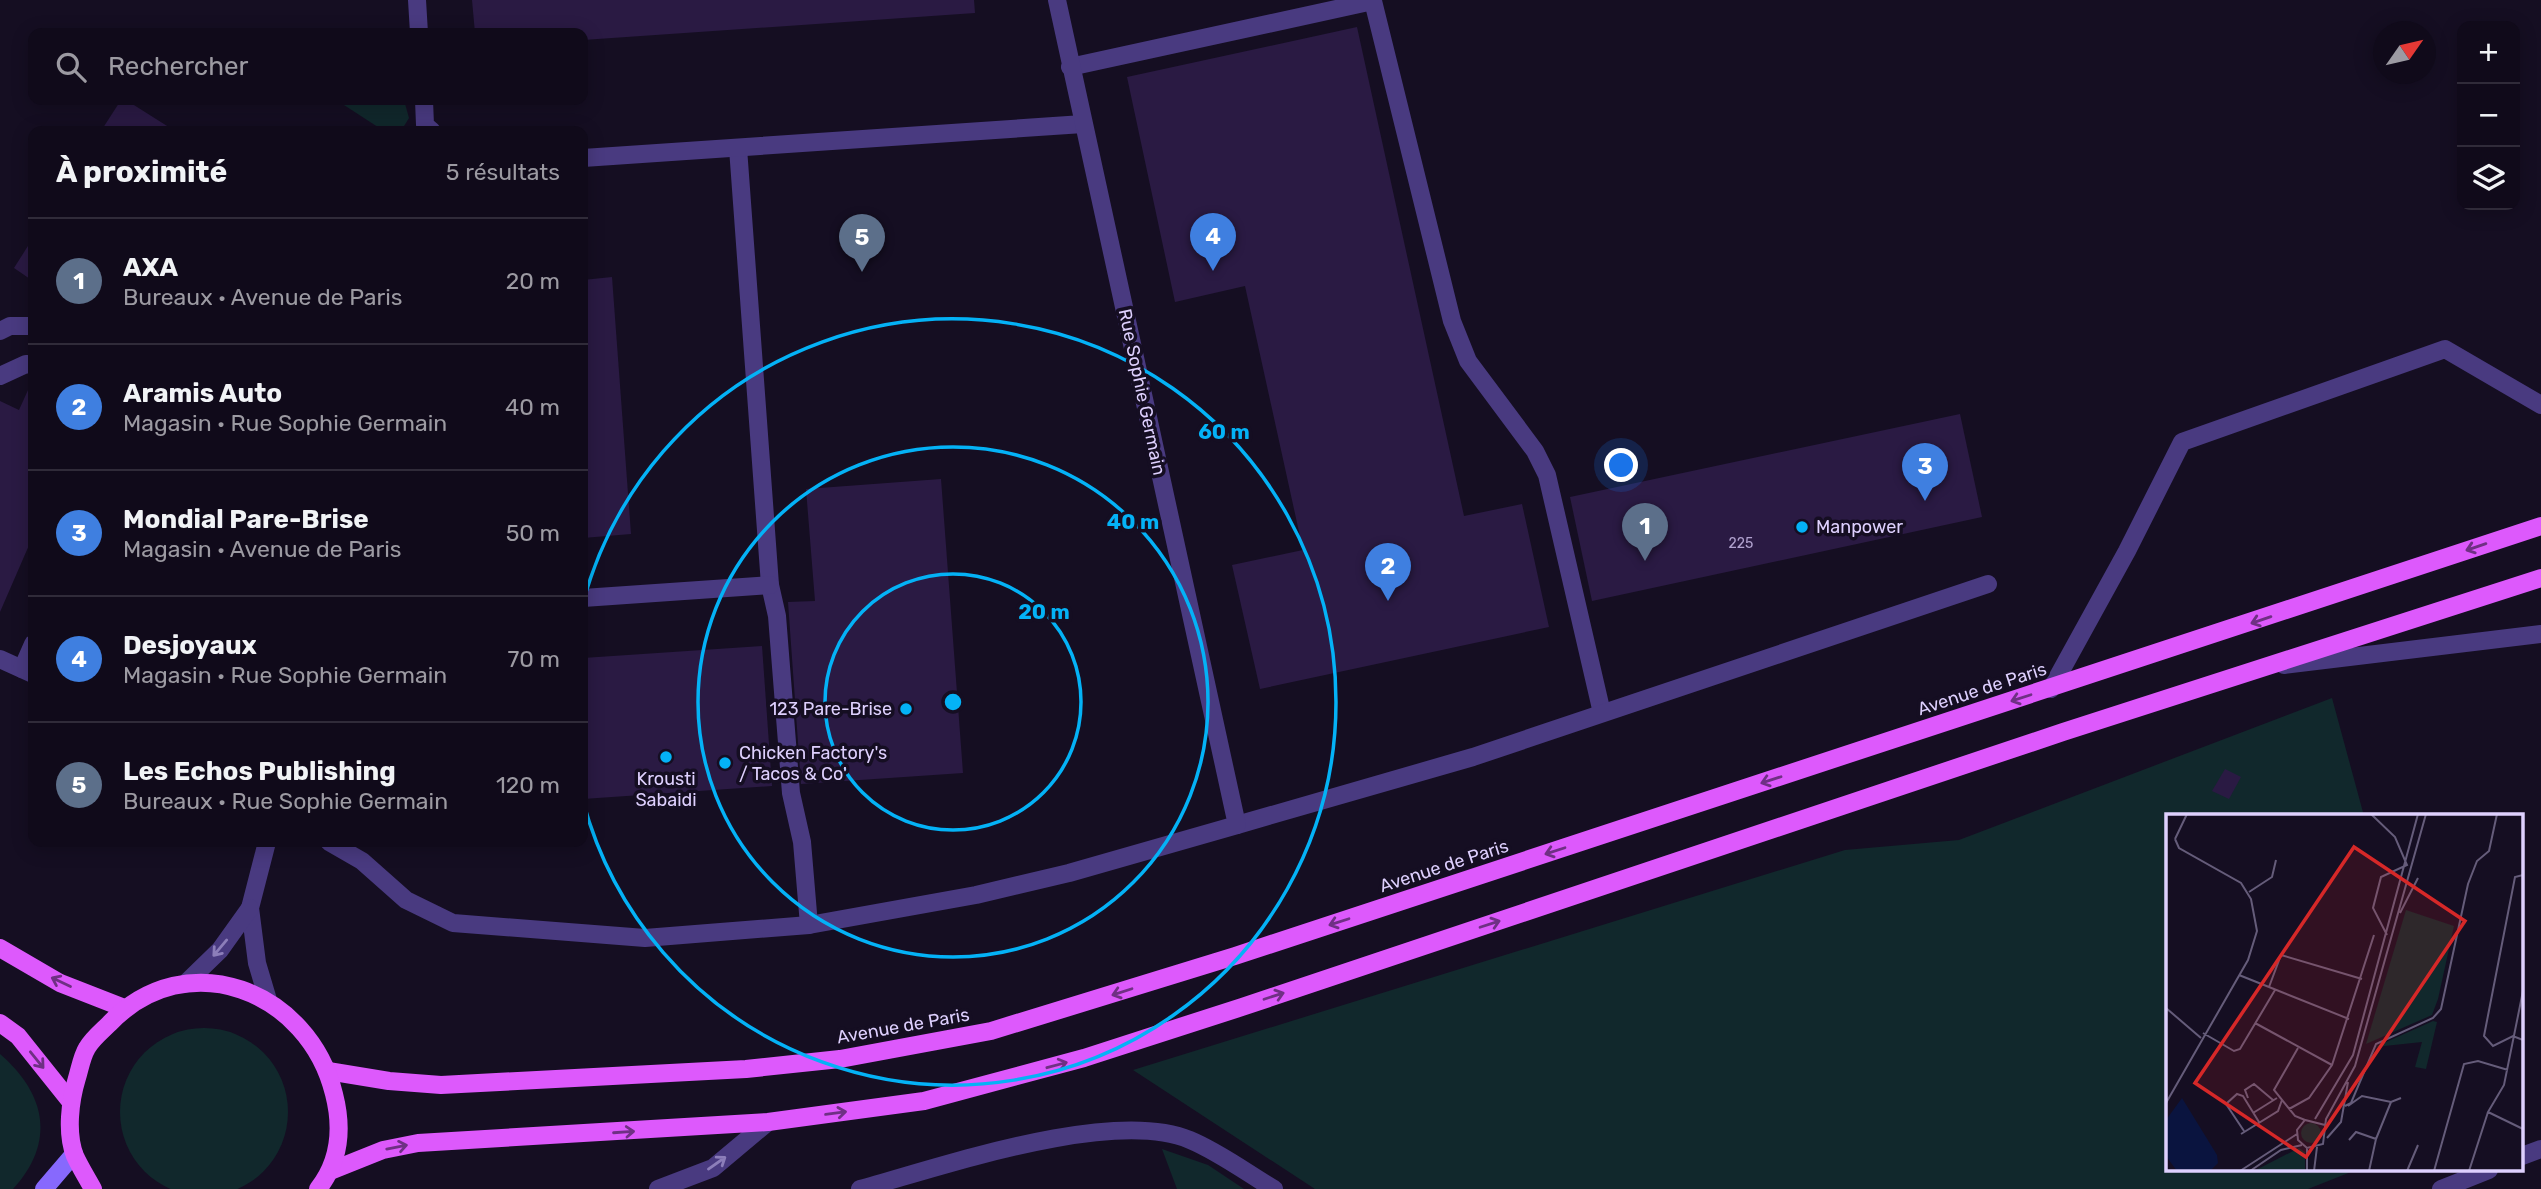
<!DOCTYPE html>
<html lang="fr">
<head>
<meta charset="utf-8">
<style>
  body { margin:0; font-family:Rubik,sans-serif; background:#191323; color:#f1f3f6 }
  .controls { position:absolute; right:21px; top:21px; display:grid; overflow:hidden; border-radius:14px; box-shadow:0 4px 18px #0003 }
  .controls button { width:63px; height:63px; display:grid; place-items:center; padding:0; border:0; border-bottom:2px solid #302b39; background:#100a1a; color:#f1f3f6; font:35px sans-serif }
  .compass { position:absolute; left:2373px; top:21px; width:63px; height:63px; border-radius:50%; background:#100a1a; box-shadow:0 4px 18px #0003; rotate:56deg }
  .you { position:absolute; left:1622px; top:466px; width:24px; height:24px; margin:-18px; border:5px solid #fff; border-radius:50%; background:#1a73e8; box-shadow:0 0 0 10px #1a73e833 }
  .badge { display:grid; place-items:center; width:46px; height:46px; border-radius:50%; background:#d93025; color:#fff; font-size:23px; font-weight:700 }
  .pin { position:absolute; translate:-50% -58px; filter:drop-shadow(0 2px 4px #0008) }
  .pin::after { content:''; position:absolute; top:37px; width:24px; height:21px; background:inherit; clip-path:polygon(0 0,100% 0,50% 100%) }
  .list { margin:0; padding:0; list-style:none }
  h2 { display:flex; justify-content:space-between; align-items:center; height:91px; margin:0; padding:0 28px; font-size:30px }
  h2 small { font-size:23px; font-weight:400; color:#9c9aa2 }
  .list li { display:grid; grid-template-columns:46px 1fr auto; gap:21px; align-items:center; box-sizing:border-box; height:126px; padding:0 28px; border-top:2px solid #302b39 }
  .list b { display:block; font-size:26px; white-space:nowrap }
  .list p { margin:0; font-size:23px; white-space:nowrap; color:#9c9aa2 }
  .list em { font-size:23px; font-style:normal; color:#9c9aa2 }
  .icon { flex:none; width:38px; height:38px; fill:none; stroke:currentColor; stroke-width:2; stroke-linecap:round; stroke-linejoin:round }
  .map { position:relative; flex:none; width:2541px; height:1189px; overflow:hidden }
  .search { position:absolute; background:#100a1a; box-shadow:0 4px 18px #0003; left:28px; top:28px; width:560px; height:77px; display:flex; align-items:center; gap:18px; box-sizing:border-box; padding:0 24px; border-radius:14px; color:#9c9aa2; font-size:26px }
  .panel { position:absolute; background:#100a1a; box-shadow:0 4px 18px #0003; left:28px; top:126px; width:560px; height:721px; border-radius:14px }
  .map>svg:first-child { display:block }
</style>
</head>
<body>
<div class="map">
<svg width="2541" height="1189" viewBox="0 0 2541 1189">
  <rect width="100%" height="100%" fill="#150e22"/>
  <g fill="#11282c">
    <path d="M348,100H404L409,118L401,131H384L344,105Z"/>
    <path d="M2332,698L2364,816H2168V1170H2356L2308,1189H1315L1133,1070L1845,850L1959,840Z"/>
    <circle cx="204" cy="1112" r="84"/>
    <path d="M0,1054C46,1094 56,1142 13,1189H0Z"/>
    <path d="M1162,1149L1208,1165L1244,1189H1177Z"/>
  </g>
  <g fill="#2a1a43">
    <path d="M472,0H974L975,13L583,40V33H475Z"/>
    <path d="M1357,27L1464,516L1522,504L1549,627L1260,689L1232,565L1303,550L1245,286L1175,302L1127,77Z"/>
    <path d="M121,100H126L175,131H101Z"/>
    <path d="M33,238V281L14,268Z"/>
    <path d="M612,277L631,534L583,538V280Z"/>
    <path d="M33,379V536L0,612V401L19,410Z"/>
    <path d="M1960,414L1982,517L1592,601L1570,497Z"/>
    <path d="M941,479L963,773L801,784L788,602L815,601L806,489Z"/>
    <path d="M762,646L772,786L583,799V658Z"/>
    <path d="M2225,769L2241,777L2229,799L2212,791Z"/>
  </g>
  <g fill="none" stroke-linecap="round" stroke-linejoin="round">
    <g stroke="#493a80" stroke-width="18">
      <path d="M417,0L419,33"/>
      <path d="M1070,67L1373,1L1452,321L1468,361L1535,451L1547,475L1602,713"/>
      <path d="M424,100L425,125L432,131"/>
      <path d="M738,148L770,585L777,616L791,793L802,842L809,925"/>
      <path d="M583,158L1083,124"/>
      <path d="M0,331L10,326H33"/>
      <path d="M0,376L26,364L33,365"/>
      <path d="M583,598L770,585"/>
      <path d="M0,659L33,674"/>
      <path d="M2284,665L2541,634"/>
      <path d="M22,669L33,644"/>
      <path d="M2051,689L2127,551L2182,442L2445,349L2541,405"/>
      <path d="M1237,825L1473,757L1988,584"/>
    </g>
    <g stroke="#493a80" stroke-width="18">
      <path d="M267,842L250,908L257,963L268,1000"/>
      <path d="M329,842L362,861L406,900L453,923L645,938L809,925L976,895L1069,873L1237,825L1057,0"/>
      <path d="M185,984L220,950L250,908"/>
      <path d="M2522,1156L2541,1149"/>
      <path d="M658,1189L713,1168L768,1122"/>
      <path d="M860,1189C941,1167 1113,1107 1190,1140C1219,1152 1247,1173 1274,1189"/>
      <path d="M2441,1189L2489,1170"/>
    </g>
    <path stroke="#8769fd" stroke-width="18" d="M44,1189L74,1154"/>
    <g stroke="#dd59fc" stroke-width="18">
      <path d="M0,948L60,983L124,1008"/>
      <path d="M0,1023L18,1036L70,1101"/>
      <path d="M328,1071L389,1081L441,1085L746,1069L840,1059L991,1031L1235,956L2541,526"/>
      <path d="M333,1170L383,1150L418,1143L768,1122L924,1101L1084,1058L1242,1007L2063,732L2541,578"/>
      <path d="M93,1189C87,1178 80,1167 75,1156C66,1133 70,1101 77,1078C80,1068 82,1056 87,1048C92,1039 102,1031 109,1024C187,942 309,991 334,1094C343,1129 340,1161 318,1189"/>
    </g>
  </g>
  <defs><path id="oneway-shaft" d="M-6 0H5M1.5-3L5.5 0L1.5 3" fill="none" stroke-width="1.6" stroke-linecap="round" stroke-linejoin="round" transform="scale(1.75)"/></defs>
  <g stroke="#6f3084">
    <use href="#oneway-shaft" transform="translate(2476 547) rotate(161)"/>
    <use href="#oneway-shaft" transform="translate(2261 620) rotate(161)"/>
    <use href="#oneway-shaft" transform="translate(2021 698) rotate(162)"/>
    <use href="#oneway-shaft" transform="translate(1771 780) rotate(162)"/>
    <use href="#oneway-shaft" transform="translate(1555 851) rotate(162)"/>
    <use href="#oneway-shaft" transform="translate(1339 922) rotate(162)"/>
    <use href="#oneway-shaft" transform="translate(1490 924) rotate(-18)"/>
    <use href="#oneway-shaft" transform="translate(61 982) rotate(-155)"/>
    <use href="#oneway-shaft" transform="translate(1122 992) rotate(162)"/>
    <use href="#oneway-shaft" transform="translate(1274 996) rotate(-18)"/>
    <use href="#oneway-shaft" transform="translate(37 1060) rotate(51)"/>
    <use href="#oneway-shaft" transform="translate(1057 1065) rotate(-15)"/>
    <use href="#oneway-shaft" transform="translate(836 1113) rotate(-8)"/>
    <use href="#oneway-shaft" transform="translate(624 1132) rotate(-4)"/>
    <use href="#oneway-shaft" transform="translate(397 1147) rotate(-11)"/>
  </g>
  <g stroke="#8c7eb9">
    <use href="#oneway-shaft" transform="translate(220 948) rotate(130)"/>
    <use href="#oneway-shaft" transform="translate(717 1163) rotate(-35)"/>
  </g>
  <g fill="none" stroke="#04b2f6" stroke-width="3.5">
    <circle cx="953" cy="702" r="128"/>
    <circle cx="953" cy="702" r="255"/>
    <path d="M583 603A383 383 0 1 1 583 801"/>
  </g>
  <g fill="#04b2f6" stroke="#150e22" stroke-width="2.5">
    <circle cx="1802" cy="527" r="7"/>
    <circle cx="906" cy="709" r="7"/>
    <circle cx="666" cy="757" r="7"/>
    <circle cx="725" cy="763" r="7"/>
  </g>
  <g text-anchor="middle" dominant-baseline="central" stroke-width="7" stroke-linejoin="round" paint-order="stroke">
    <g font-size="14" fill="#b1a2cf">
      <text x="1741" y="543">225</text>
    </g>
    <g font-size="18" fill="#ded0fe" stroke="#150e22">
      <text transform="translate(1142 392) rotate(78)">Rue Sophie Germain</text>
      <text transform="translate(1982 689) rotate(-18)">Avenue de Paris</text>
      <text transform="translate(1444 866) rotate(-18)">Avenue de Paris</text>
      <text transform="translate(903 1026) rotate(-10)">Avenue de Paris</text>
    </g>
    <g font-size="18" fill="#ded0fe" stroke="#150e22" text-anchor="start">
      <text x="1816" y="527">Manpower</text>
      <text x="892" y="709" text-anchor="end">123 Pare-Brise</text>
      <text x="739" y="753">Chicken Factory's<tspan x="739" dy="21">/ Tacos &amp; Co'</tspan></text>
      <text x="666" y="779" text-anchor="middle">Krousti<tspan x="666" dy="21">Sabaidi</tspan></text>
    </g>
  </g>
  <g transform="translate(2166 814)">
    <rect width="357" height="357" fill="#150e22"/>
    <path d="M240,96L288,112L272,185L266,201L200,230ZM267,207L271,208L260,255L249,253L256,228L209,233ZM135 319a10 10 0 1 1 20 0a10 10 0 1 1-20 0ZM133,334L139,338V357H88Z" fill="#11282c"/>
    <path d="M16,284L51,341L52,349L44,357H11L0,342V306Z" fill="#0a143f"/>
    <path fill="none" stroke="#655c7a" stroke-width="2" d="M205,0L229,23L241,51L215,63L207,94L221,121M9,25L21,0M357,61L349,63L318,222L327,232L347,222L357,226M83,78L106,63L110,46M234,99L252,64M73,161L183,205M103,173L115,141L196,165M357,177L338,271L322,298L357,315M0,194L35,224M89,209L166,251M37,219L68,237L74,235L109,176M132,234L108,276L129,302L139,306M82,284L79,276L88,270L107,286M0,289L82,146L91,117L85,85L75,69L13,34L9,25M179,292L185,289L210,230L267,204L275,195L302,70L311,47L323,37L331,0M182,292L196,282L225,288L235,284M123,295L143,284L166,251L208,121M87,299L111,284M149,305L187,241L252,0M159,311L139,306L131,316L132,326L141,334L157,330L160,305L189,252L260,0M78,317L60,290L71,280L77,282L93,308M75,320L112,297L116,286M161,324L175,308L182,268M210,325L225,288M183,326L190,318L210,325L203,357M141,334V357M74,357L131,320M84,357L115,336L136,331M148,357L151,333M241,357L252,331M268,357L298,250L312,247L342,256M303,357L322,298"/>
    <path fill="#d62828" fill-opacity="0.15" stroke="#d62828" stroke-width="3.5" d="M188,33L299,107L140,343L29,269Z"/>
    <rect width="357" height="357" fill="none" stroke="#ded0fe" stroke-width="3.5"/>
  </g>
  <circle cx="953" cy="702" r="10" fill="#04b2f6" stroke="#150e22" stroke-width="3.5"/>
  <g font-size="21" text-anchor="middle" font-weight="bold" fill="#04b2f6" stroke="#150e22" stroke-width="7" stroke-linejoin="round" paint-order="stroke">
    <text x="1224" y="439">60 m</text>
    <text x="1133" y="529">40 m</text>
    <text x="1044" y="619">20 m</text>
  </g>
</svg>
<div class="controls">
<button>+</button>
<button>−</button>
<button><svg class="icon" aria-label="layers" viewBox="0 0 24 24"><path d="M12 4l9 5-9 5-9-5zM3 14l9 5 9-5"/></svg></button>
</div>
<svg class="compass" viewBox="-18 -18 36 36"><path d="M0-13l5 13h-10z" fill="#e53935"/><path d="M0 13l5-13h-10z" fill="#9c9aa2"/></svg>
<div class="you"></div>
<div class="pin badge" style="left:1645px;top:561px;background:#5c6f8a">1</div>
<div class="pin badge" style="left:1388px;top:601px;background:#3f7fe0">2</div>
<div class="pin badge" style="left:1925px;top:501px;background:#3f7fe0">3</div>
<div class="pin badge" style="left:1213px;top:271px;background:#3f7fe0">4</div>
<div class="pin badge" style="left:862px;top:272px;background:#5c6f8a">5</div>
<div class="search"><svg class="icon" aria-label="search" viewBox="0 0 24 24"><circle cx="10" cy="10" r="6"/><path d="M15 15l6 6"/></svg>Rechercher</div>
<section class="panel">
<h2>À proximité<small>5 résultats</small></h2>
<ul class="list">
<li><span class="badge" style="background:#5c6f8a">1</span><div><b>AXA</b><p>Bureaux · Avenue de Paris</p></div><em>20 m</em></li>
<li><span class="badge" style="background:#3f7fe0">2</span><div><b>Aramis Auto</b><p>Magasin · Rue Sophie Germain</p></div><em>40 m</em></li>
<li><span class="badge" style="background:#3f7fe0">3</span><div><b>Mondial Pare-Brise</b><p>Magasin · Avenue de Paris</p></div><em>50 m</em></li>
<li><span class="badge" style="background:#3f7fe0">4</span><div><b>Desjoyaux</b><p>Magasin · Rue Sophie Germain</p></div><em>70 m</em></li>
<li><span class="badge" style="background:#5c6f8a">5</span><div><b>Les Echos Publishing</b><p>Bureaux · Rue Sophie Germain</p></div><em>120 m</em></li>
</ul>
</section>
</div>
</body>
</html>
